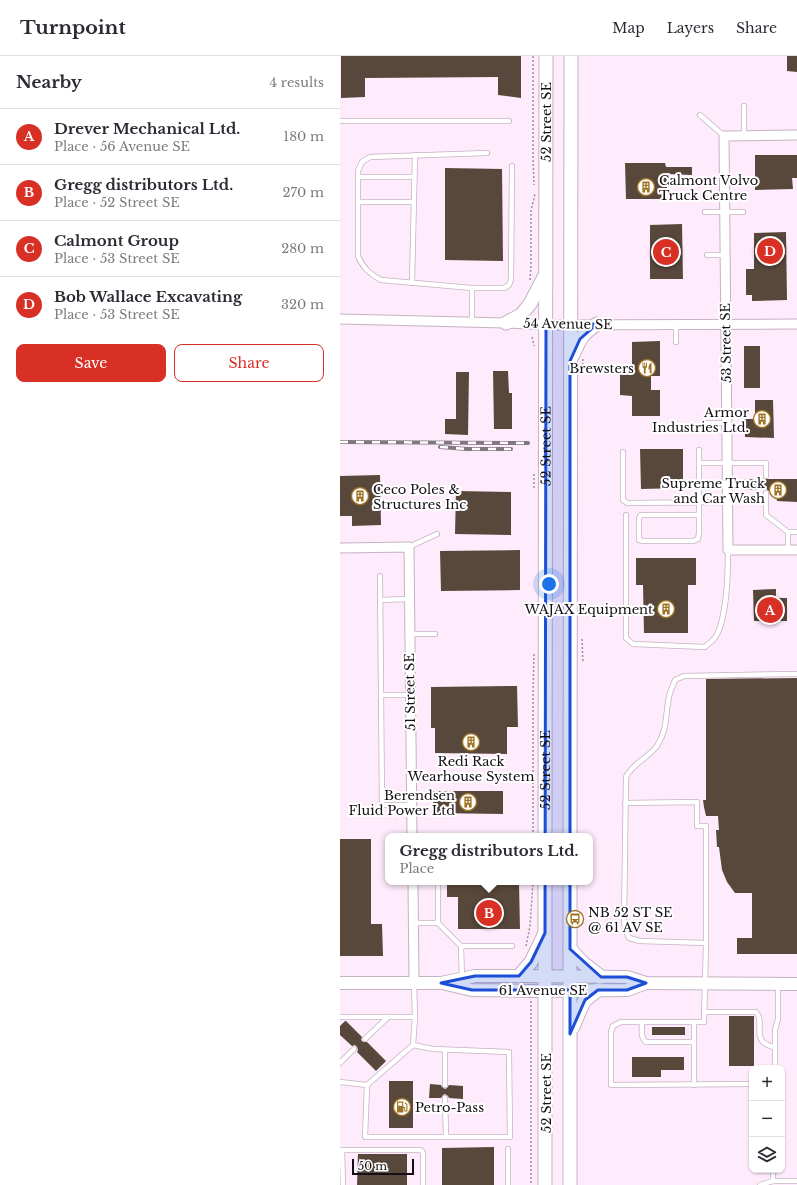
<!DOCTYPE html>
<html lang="en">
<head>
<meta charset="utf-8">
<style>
  body { margin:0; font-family:"Libre Baskerville",serif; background:#f2f2f3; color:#2b2b33 }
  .controls { position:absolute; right:12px; bottom:12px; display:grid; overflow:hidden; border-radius:8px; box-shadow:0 1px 3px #0004 }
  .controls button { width:36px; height:36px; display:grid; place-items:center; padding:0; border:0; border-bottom:1px solid #e1e1e2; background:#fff; color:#2b2b33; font:20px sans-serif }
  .scale { position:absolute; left:12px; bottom:10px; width:62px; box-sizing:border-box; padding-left:4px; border:2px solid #150f15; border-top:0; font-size:11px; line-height:14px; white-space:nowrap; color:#150f15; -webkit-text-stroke:3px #fff; paint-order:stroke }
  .you { position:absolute; left:209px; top:528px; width:14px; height:14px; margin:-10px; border:3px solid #fff; border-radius:50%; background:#1a73e8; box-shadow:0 0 0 6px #1a73e833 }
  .badge { display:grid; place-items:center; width:26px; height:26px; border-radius:50%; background:#d93025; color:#fff; font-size:13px; font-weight:700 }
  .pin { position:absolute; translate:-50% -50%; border:2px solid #fff; box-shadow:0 1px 4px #0006 }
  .popup { position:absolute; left:45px; top:777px; width:208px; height:52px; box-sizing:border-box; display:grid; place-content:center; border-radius:8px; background:#fff; filter:drop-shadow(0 1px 3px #0005); font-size:13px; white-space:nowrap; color:#7c7c81 }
  .popup b { font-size:15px; color:#2b2b33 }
  .popup::after { content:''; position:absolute; left:50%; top:100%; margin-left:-8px; border:8px solid transparent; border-top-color:#fff }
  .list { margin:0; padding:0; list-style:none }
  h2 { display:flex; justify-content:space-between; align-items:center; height:52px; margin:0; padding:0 16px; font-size:17px }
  h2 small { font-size:13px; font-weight:400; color:#7c7c81 }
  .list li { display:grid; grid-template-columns:26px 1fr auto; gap:12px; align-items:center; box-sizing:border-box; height:56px; padding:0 16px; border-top:1px solid #e1e1e2 }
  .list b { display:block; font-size:15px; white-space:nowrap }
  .list p { margin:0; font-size:13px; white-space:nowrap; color:#7c7c81 }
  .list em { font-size:13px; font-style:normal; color:#7c7c81 }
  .actions { display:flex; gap:8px; padding:12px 16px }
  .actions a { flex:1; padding:9px 0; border:1px solid #d93025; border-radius:8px; text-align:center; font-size:14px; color:#d93025 }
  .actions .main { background:#d93025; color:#fff }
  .icon { flex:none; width:22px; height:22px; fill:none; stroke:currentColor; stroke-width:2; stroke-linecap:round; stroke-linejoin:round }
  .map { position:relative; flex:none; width:457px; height:1129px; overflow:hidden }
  header { display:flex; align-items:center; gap:24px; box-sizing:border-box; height:56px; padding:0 20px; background:#fff; border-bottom:1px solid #e1e1e2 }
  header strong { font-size:19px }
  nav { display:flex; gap:22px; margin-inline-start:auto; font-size:14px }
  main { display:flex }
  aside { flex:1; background:#fff }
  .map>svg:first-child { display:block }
</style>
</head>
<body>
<header>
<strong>Turnpoint</strong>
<nav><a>Map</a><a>Layers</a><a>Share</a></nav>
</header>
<main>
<aside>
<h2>Nearby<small>4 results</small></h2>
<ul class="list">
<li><span class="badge">A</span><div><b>Drever Mechanical Ltd.</b><p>Place · 56 Avenue SE</p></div><em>180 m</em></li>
<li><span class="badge">B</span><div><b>Gregg distributors Ltd.</b><p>Place · 52 Street SE</p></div><em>270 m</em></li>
<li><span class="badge">C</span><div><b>Calmont Group</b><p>Place · 53 Street SE</p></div><em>280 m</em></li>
<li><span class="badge">D</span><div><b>Bob Wallace Excavating</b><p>Place · 53 Street SE</p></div><em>320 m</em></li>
</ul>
<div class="actions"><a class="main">Save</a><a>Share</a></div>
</aside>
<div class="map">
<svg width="457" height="1129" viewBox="0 0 457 1129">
  <rect width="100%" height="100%" fill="#feebfc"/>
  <g fill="#58483b">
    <path d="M1,0H181V42L158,39V21L25,22V41L1,42Z"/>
    <path d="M447,0H457V16L447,15Z"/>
    <path d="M415,99H457V122H452L453,133L415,134Z"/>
    <path d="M285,107H325L326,111H352V119L327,118V143H286Z"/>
    <path d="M105,112L162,113L163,205L105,204Z"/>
    <path d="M342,168L343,223H310V169Z"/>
    <path d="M446,176L447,244L412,245V239H406V213H414V177Z"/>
    <path d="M320,285V320H311V334H320V360H292V340L280,339V315L292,314V286Z"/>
    <rect x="404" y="290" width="16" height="42"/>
    <path d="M153,315H168L169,337H172V373H154Z"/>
    <path d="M116,316H129L128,379L105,378V363H116Z"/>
    <path d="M415,344H433L434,382L405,381V363H415Z"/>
    <path d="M300,393H343V432L301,433Z"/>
    <path d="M40,419L41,469L12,470V460H0V420Z"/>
    <path d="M404,423H457V446L437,445L436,435H429L426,433L423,434H404Z"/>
    <path d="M116,435L171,436V479L115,478Z"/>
    <path d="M180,494V534L101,535L100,495Z"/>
    <path d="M296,502H356V529H348V577H304L303,529H296Z"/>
    <path d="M436,533V542H447V565H414L413,534Z"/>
    <path d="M457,622V898H397V882H412V837H395L387,826L382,814L379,791H377L376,774H379L378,760H366L364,751L363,744H366V623Z"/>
    <path d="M177,630L178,671H167V698L95,697V672H91V631Z"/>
    <path d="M93,735H163V758L93,757Z"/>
    <path d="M0,783H31V868H42L43,900H0Z"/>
    <path d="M107,827H179L180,873H118V841H107Z"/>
    <rect x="389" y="960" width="25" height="50"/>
    <path d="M5,965H6L22,981L21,984L23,986H27L46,1005L36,1015L17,996L18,994L17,991L15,989L12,990L0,979V970Z"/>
    <rect x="312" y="971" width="33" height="8"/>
    <path d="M292,1001H344V1014H321V1021H292Z"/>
    <rect x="49" y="1025" width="24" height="47"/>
    <path d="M90,1028L101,1029L102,1031L105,1033L107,1032L109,1029L123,1030V1043L109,1042L108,1040L105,1038L103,1039L101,1042H89Z"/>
    <path d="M154,1091V1129H102V1092Z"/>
    <path d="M18,1098H67V1129H17Z"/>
  </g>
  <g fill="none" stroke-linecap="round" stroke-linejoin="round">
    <g stroke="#c4b2c2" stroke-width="6">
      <g id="service">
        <path d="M404,50V80"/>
        <path d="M360,59L384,80"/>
        <path d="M0,65H169"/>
        <path d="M18,121H74"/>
        <path d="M18,146H74"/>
        <path d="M365,156H403"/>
        <path d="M367,199H385"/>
        <path d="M72,227L75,99"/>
        <path d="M132,232L41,224C30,218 23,212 18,200V115L22,106L30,101L147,97"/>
        <path d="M132,266V232H164L169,229L171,223L172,110"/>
        <path d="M336,286V268"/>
        <path d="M367,367H387"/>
        <path d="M283,396V444L287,447L388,446"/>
        <path d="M359,407H426V420"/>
        <path d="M426,437V459L448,476H457"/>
        <path d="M286,459V582L293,588L365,591C367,589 370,587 372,585C387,572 388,514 388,494"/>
        <path d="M359,459H301L299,462V484L303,485H353L358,483L359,477V394"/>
        <path d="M69,491L97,478"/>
        <path d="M448,494V476"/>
        <path d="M40,520L42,749H72"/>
        <path d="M40,544L70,543"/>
        <path d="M70,578H95"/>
        <path d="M41,639H70"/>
        <path d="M285,747L357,746V770H366V887"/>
        <path d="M98,826V867"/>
        <path d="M74,867H98L121,890L122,923"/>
        <path d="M121,890H172"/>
        <path d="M364,956H416C424,964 415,979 423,986C426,989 431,990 435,992"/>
        <path d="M0,961H75"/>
        <path d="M302,966C302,973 300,981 306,986H354"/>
        <path d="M354,966H281L273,970L271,976V1029L412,1028"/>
        <path d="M25,983L48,961"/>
        <path d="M105,994V1029"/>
        <path d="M0,1007L14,993"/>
        <path d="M435,1012V974L438,963V928"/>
        <path d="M0,1026L27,1029L25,1081H170L169,996L93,993L73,989L75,961L74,927"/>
        <path d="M27,1029L73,989"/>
        <path d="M354,1029V966H364L366,887L300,885L289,882L285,873L284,865L286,721C292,708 308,702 317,690C328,673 325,659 329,641C330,635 333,630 335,624L344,620L457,618"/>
        <path d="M105,1042L106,1081"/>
        <path d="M168,1093V1129"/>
        <path d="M0,1094H80L82,1095L83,1098V1129"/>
        <path d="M2,1094L3,1129"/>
        <path d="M433,1114V1125H457"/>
        <path d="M420,1129L433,1125"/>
      </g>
    </g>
    <g stroke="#c4b2c2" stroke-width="11">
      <g id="minor">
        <path d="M457,79L384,80L388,494H457"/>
        <path d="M0,263L166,267L206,269L457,268"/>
        <path d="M0,492L69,491L72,780"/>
        <path d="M73,826L74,927"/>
      </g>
    </g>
    <g stroke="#c4b2c2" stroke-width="14">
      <g id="tertiary">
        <path d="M0,927H101L135,920H179L287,921L306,927L457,928"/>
        <path d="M106,928L132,934L193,935L287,934L306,927"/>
      </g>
    </g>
    <g stroke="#c4b2c2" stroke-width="15">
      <g id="secondary">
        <path d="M166,267L181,259L190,248L204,221"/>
        <path d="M233,299C240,283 241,279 257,268"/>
        <path id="s1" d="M205,780L206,0"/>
        <path d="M230,780L231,0"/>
        <path d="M205,826V1129"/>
        <path d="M230,826V1129"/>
        <path d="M230,893L243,907L261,921"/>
        <path d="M179,920L191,906L204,879"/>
        <path d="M233,971L240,954L245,944L258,934"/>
      </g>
    </g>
    <g stroke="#9c8f9b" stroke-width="1.5" stroke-dasharray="2 2" stroke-linecap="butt">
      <path d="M193,0V102L194,129"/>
      <path d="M190,224L191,208V155L195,138"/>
      <path d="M192,281L194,290"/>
      <path d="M242,317L243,303"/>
      <path d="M194,432V418"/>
      <path d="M242,583L243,607"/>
      <path d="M193,780V640L194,596"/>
      <path d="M186,890L190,870L193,826"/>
      <path d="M191,945V1129"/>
    </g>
    <use href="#service" stroke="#fff" stroke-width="4.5"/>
    <use href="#minor" stroke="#fff" stroke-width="9"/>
    <use href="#tertiary" stroke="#fff" stroke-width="12"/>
    <use href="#secondary" stroke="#fff" stroke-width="13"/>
    <g stroke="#827681" stroke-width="4">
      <g id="rail">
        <path d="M0,386L188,387"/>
        <path d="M100,391L127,393H171"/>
      </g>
    </g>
    <use href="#rail" stroke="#fff" stroke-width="2.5" stroke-dasharray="8" stroke-linecap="butt"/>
  </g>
  <path fill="#1d4ed8" fill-opacity="0.2" stroke="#1d4ed8" stroke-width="3" stroke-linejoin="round" d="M257,268L240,283L230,305V893L261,921H287L306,927L287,934H258L245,944L230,978V934H132L101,927L135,920H179L191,906L205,877L206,269Z"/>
  <defs>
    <g id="building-ring" transform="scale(0.9)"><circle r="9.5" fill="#fff" stroke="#9f7323" stroke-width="1.5"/><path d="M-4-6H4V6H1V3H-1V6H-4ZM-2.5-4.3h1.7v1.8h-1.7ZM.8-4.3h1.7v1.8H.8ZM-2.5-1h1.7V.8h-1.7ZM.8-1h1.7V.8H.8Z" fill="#9f7323"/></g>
    <g id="restaurant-ring" transform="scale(0.9)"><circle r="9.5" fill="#fff" stroke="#9f7323" stroke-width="1.5"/><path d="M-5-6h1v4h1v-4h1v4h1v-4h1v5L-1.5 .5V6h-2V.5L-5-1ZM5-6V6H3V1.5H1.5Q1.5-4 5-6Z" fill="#9f7323"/></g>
    <g id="bus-ring" transform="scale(0.9)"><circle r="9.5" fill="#fff" stroke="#9f7323" stroke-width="1.5"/><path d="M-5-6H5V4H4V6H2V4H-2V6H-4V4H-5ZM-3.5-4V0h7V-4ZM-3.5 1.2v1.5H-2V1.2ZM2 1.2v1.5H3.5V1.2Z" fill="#9f7323"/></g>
    <g id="fuel-ring" transform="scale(0.9)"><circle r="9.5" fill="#fff" stroke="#9f7323" stroke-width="1.5"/><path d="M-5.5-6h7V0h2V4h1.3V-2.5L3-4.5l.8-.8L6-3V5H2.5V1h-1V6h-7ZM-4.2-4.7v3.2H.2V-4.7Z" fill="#9f7323"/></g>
  </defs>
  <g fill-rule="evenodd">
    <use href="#building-ring" x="306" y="131"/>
    <use href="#restaurant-ring" x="307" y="312"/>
    <use href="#building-ring" x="422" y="363"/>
    <use href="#building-ring" x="438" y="434"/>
    <use href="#building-ring" x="20" y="440"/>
    <use href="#building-ring" x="326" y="553"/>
    <use href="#building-ring" x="131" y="686"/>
    <use href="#building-ring" x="128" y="746"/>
    <use href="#bus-ring" x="235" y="863"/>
    <use href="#fuel-ring" x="62" y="1051"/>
  </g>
  <g text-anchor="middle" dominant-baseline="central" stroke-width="4" stroke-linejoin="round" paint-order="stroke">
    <g font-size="13" fill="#150f15" stroke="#fff">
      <text stroke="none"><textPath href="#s1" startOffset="714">52 Street SE</textPath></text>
      <text transform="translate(228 268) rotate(1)">54 Avenue SE</text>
      <text transform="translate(386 287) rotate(-91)">53 Street SE</text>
      <text stroke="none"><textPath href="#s1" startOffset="390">52 Street SE</textPath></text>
      <text transform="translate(70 636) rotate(-91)">51 Street SE</text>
      <text stroke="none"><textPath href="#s1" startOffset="66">52 Street SE</textPath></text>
      <text x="203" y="934">61 Avenue SE</text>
      <text transform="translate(206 1037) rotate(-90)">52 Street SE</text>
    </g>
    <g font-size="13" fill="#150f15" stroke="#fff" text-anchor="end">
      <text x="319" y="124" text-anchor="start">Calmont Volvo<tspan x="319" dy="15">Truck Centre</tspan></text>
      <text x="294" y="312">Brewsters</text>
      <text x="409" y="356">Armor<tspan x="409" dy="15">Industries Ltd.</tspan></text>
      <text x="425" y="427">Supreme Truck<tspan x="425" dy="15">and Car Wash</tspan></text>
      <text x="33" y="433" text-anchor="start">Ceco Poles &amp;<tspan x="33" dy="15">Structures Inc</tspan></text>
      <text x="313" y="553">WAJAX Equipment</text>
      <text x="131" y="705" text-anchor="middle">Redi Rack<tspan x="131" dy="15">Wearhouse System</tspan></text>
      <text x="115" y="739">Berendsen<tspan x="115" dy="15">Fluid Power Ltd</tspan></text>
      <text x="248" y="856" text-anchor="start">NB 52 ST SE<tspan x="248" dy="15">@ 61 AV SE</tspan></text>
      <text x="75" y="1051" text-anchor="start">Petro-Pass</text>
    </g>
  </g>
</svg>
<div class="controls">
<button>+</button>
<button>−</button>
<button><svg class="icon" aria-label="layers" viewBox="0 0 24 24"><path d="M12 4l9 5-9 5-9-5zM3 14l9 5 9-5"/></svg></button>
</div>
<div class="scale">50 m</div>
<div class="you"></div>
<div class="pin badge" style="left:430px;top:554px">A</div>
<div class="pin badge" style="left:149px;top:857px">B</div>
<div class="popup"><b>Gregg distributors Ltd.</b>Place</div>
<div class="pin badge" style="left:326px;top:196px">C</div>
<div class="pin badge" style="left:430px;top:195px">D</div>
</div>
</main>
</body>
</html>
